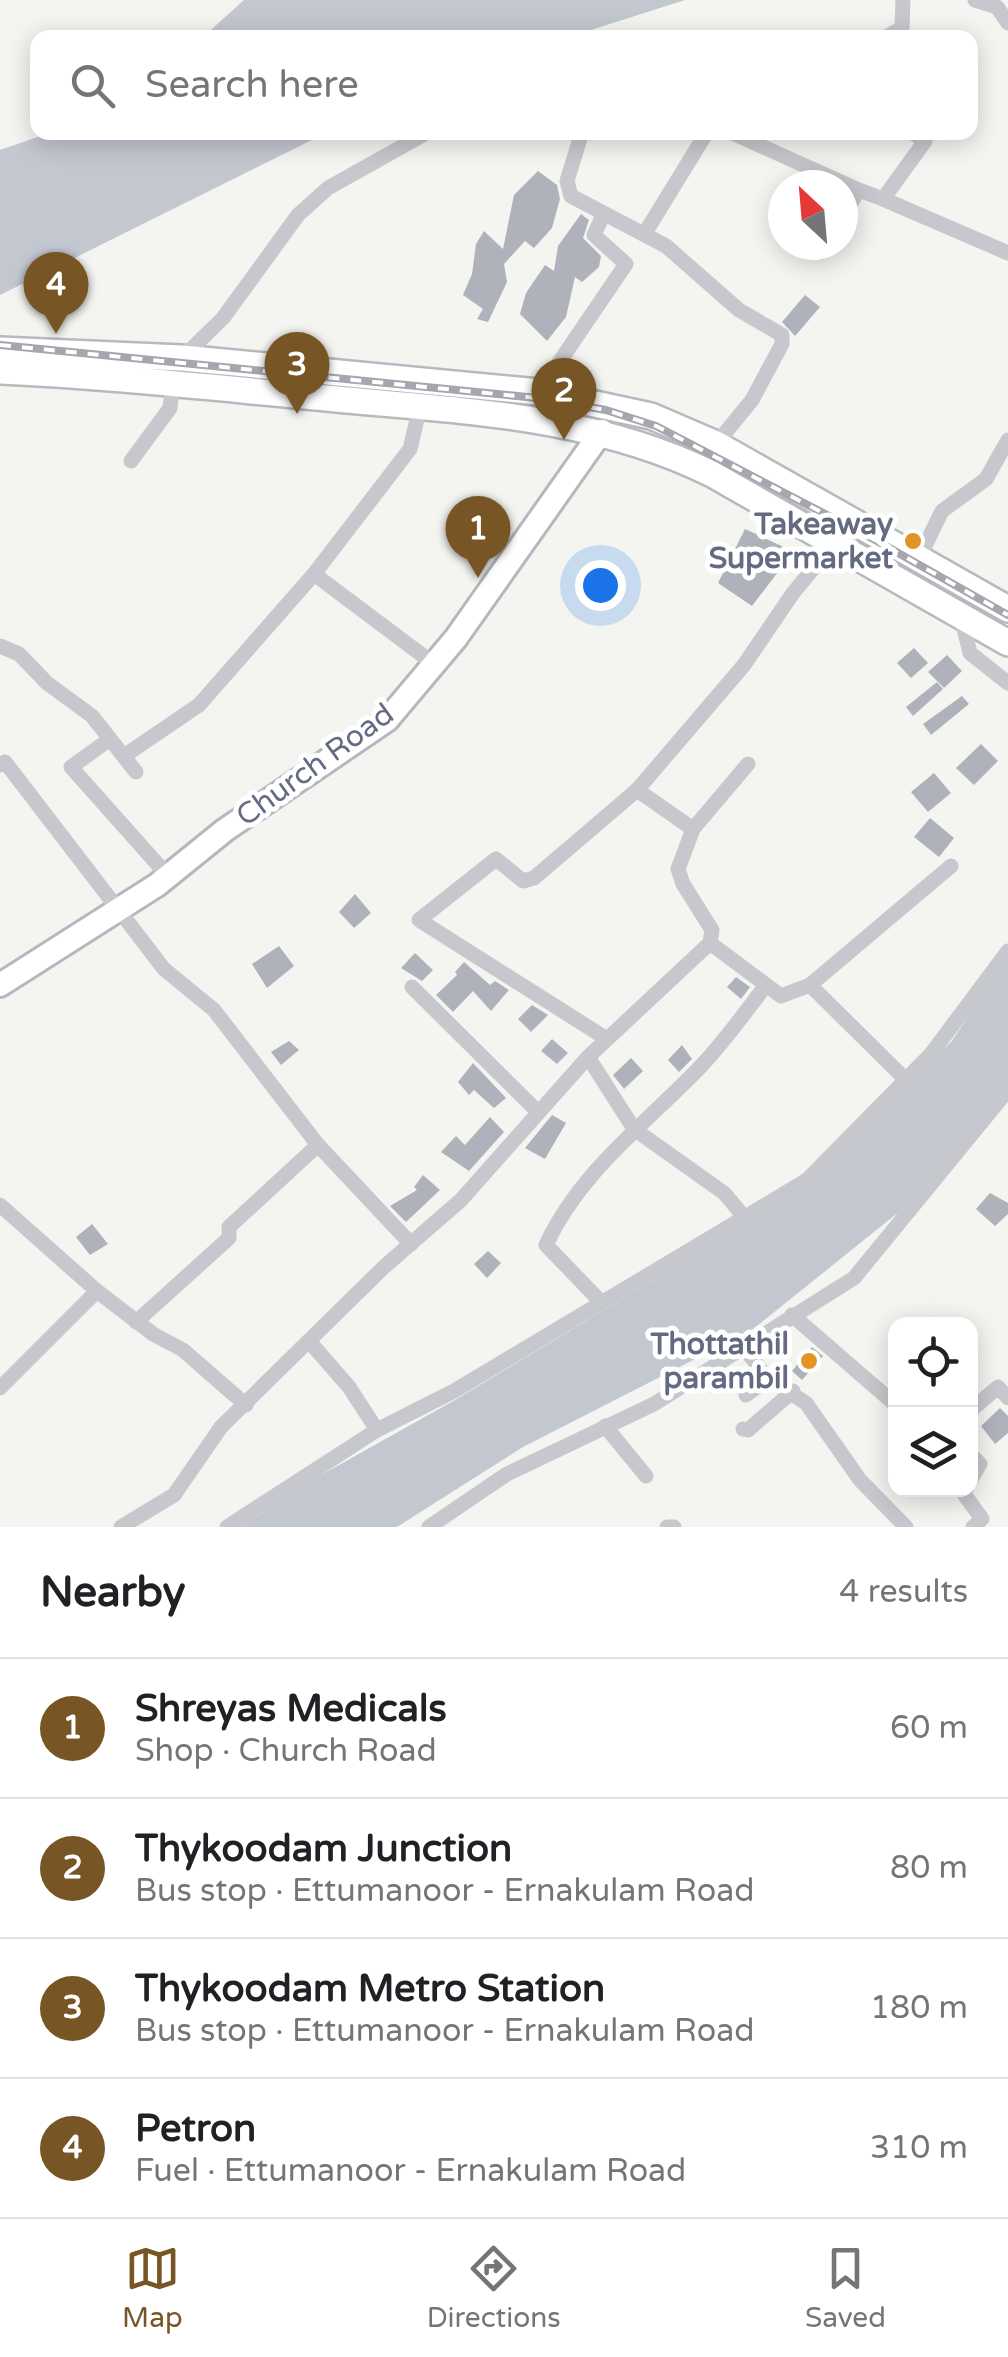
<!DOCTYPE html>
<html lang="en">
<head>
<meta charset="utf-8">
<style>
  body { margin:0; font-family:"Varela Round",sans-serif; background:#f2f2f2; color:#202124 }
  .controls { position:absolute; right:30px; bottom:30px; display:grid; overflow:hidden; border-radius:20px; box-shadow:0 5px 25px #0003 }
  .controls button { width:90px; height:90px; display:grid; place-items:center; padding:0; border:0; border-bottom:2px solid #e0e0e0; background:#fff; color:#202124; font:50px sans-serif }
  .compass { position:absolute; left:768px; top:170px; width:90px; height:90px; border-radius:50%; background:#fff; box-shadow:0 5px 25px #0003; rotate:334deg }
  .you { position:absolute; left:600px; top:585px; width:35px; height:35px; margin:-25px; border:8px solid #fff; border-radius:50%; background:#1a73e8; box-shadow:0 0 0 15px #1a73e833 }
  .badge { display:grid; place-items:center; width:65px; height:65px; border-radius:50%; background:#775524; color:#fff; font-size:32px; font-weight:700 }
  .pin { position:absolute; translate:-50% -82px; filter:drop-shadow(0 2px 5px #0008) }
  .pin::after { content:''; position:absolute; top:52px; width:35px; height:30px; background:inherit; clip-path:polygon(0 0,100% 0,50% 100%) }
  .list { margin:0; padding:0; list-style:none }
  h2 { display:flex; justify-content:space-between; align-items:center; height:130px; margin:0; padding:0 40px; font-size:42px }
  h2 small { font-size:32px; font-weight:400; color:#757577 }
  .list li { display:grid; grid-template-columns:65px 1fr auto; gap:30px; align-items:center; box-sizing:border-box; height:140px; padding:0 40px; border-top:2px solid #e0e0e0 }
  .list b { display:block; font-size:38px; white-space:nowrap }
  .list p { margin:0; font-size:32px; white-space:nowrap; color:#757577 }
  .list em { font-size:32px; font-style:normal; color:#757577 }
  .icon { flex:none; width:55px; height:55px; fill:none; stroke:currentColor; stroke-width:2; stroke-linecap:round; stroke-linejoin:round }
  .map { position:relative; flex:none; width:1008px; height:1527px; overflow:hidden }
  .search { position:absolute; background:#fff; box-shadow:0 5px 25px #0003; left:30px; right:30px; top:30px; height:110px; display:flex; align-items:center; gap:25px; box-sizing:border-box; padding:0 35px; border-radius:20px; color:#757577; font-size:38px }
  .sheet { height:690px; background:#fff }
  nav { display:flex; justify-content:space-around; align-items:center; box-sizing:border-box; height:140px; border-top:2px solid #e0e0e0; background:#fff; font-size:28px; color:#757577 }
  nav a { display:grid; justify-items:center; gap:5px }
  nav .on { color:#775524 }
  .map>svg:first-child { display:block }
</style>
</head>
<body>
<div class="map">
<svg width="1008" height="1527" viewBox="0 0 1008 1527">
  <rect width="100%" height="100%" fill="#f4f5f1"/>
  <g fill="#c3c7d0">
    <path d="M244,0H685L569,37H203Z"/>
    <path d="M52,132H326V133L0,295V150Z"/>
    <path d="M1008,958V1085L905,1207L752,1330L523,1447L397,1527H241L314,1479L455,1400L810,1186L951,1042Z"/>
  </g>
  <g fill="#b0b2bb">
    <path d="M538,171L557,185L560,199L552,228L534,248L525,241L504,264L507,282L488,322L477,319L483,309L463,295L472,274L476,244L484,231L503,249L514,195Z"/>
    <path d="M581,214L589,220L583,238L601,256L599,267L582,282L575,277L566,317L547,341L520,314L526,293L545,265L554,271L558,246Z"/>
    <path d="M805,295L820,307L795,336L782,322Z"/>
    <path d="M745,529L786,548L784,564L752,606L718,583Z"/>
    <path d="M914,648L928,663L911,678L897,663Z"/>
    <path d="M947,655L962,671L944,688L928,672Z"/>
    <path d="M937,682L943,689L913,716L906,707Z"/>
    <path d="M962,696L969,704L931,735L923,724Z"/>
    <path d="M981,744L998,761L974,785L956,768Z"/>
    <path d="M934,773L951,793L928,812L911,792Z"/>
    <path d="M930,818L954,838L939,857L914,837Z"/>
    <path d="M355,894L371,913L354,928L339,912Z"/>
    <path d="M279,946L294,966L267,988L252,964Z"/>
    <path d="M415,953L433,970L422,981L401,968Z"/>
    <path d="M464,962L490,985L495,981L509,990L491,1011L473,991L453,1012L436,995L457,975L455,972Z"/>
    <path d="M736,977L750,987L741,999L727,987Z"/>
    <path d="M532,1005L548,1015L531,1032L518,1019Z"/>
    <path d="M552,1039L568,1053L557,1064L541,1051Z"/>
    <path d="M289,1041L299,1050L281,1065L271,1052Z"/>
    <path d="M682,1045L692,1059L679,1072L668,1060Z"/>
    <path d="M631,1058L643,1071L624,1089L613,1075Z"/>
    <path d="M473,1063L506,1098L494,1108L474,1090L469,1095L458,1082Z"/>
    <path d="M552,1115L566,1123L545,1159L525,1148Z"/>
    <path d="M490,1117L504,1132L469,1171L441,1152L456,1136L465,1145Z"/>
    <path d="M423,1175L440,1190L406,1222L390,1206L417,1190L414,1187Z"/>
    <path d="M990,1193L1008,1203V1214L995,1226L976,1209Z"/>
    <path d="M92,1224L108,1244L90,1255L76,1237Z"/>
    <path d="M488,1251L501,1263L487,1278L474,1264Z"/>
    <path d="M812,1347L823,1356L802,1380L792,1371Z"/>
    <path d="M1000,1408L1008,1416V1433L995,1444L981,1426Z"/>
  </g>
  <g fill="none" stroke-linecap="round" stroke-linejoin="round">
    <g stroke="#b7b8bf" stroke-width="28">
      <path id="secondary" d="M0,985L157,885L225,830L387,720L456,638L602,431"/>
    </g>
    <g stroke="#b7b9be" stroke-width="30">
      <g id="primary">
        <path d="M0,350L182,358L539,392L651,416L716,444L1008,609"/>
        <path d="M0,371C109,376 217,388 326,398C458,411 591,414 712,474L1008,643"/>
      </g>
    </g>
    <g stroke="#c7c8cd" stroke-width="15">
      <path d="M975,0L997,7L1008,23"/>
      <path d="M884,38L902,28L903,0"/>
      <path d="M582,132L567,181L571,196L666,246L739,310L782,335V344L752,400L716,444"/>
      <path d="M730,132L859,190"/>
      <path d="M883,199L1008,253"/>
      <path d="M843,215L859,190L883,199L925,141L911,132"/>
      <path d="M645,233L707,132"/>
      <path d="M808,248L820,252L824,245"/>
      <path d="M182,358L223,318L298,215L328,188L428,132"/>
      <path d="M539,392L626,264L594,235L603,215"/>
      <path d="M131,461L170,408L173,382"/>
      <path d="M920,556L942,511L986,479L1008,440"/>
      <path d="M314,574L434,664"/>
      <path d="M961,617L970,653L1008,683"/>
      <path d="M0,646L19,654L47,683L92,716L136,772"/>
      <path d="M110,739L71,767L168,876"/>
      <path d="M124,756L199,705L314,574L410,449L420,407"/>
      <path d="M0,765L5,762L164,969L214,1010L318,1145L411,1244"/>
      <path d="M693,829L748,764"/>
      <path d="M710,943L781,996L810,985L907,1081"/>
      <path d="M810,985L951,866"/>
      <path d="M412,987L538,1112"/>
      <path d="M607,1039L419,920L496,859L523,881L534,878L637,790"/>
      <path d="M588,1057L634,1129L724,1193L746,1219"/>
      <path d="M0,1205L97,1291L153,1334L183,1350L246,1405"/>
      <path d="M601,1302L546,1245C580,1171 648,1122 703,1064C726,1039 746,1012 766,985"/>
      <path d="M792,1315L896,1405"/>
      <path d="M136,1322L229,1238V1227L318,1145"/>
      <path d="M309,1341L349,1387L377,1430"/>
      <path d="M742,1345L768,1379L806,1403L860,1480L906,1527"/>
      <path d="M0,1388L97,1291"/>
      <path d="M746,1395L768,1379"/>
      <path d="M970,1411L998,1387L1008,1398"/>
      <path d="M605,1426L646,1476"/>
      <path d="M743,1429L748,1430L793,1391"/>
      <path d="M970,1454L980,1464L970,1481"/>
      <path d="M966,1490L964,1494L982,1519L973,1527"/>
      <path d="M121,1527L174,1495L221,1427L384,1267L461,1200L588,1057L710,943L712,930L683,884L678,869L693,829L637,790L744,665L793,593L834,544"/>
      <path d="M227,1527L377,1430L454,1391L807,1180L931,1054L1008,951"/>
      <path d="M429,1527L507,1474L654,1404L854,1278L1008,1090"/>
      <path d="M667,1527H674"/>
    </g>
    <use href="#secondary" stroke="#fff" stroke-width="22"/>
    <use href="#primary" stroke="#fff" stroke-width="25"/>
    <g stroke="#a5a7af" stroke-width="8">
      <path id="rail" d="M0,345L537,398L606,410L656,426L877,541L1008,615"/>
    </g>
    <use href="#rail" stroke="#fff" stroke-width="4" stroke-dasharray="11" stroke-linecap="butt"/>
  </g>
  <g fill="#e29424" stroke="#fff" stroke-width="4">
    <circle cx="913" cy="541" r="10"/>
    <circle cx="809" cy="1361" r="10"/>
  </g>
  <g text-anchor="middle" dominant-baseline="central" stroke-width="10" stroke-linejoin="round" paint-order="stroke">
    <g font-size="30" font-weight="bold" fill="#646a82" stroke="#fff" text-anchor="end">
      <text x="893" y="524">Takeaway<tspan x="893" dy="34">Supermarket</tspan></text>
      <text x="789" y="1344">Thottathil<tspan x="789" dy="34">parambil</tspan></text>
    </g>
    <g font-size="30" fill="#646a82" stroke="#fff">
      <text transform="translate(315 765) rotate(-36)">Church Road</text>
    </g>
  </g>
</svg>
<div class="controls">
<button><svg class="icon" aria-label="locate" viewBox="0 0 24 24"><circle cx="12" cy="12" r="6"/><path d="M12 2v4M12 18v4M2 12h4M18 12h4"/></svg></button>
<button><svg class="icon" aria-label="layers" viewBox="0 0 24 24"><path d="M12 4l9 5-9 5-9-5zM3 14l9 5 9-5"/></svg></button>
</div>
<svg class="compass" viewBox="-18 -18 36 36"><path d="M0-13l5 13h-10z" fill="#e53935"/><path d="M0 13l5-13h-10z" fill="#757577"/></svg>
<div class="you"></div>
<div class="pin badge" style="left:478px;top:578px">1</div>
<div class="pin badge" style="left:564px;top:440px">2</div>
<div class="pin badge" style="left:297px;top:414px">3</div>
<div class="pin badge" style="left:56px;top:334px">4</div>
<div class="search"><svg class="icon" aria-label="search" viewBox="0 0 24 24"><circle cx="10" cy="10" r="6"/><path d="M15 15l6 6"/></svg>Search here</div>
</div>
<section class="sheet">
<h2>Nearby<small>4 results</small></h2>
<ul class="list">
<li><span class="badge">1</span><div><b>Shreyas Medicals</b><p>Shop · Church Road</p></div><em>60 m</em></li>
<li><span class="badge">2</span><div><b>Thykoodam Junction</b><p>Bus stop · Ettumanoor - Ernakulam Road</p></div><em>80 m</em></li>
<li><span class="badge">3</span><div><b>Thykoodam Metro Station</b><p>Bus stop · Ettumanoor - Ernakulam Road</p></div><em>180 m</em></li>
<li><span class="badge">4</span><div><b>Petron</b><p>Fuel · Ettumanoor - Ernakulam Road</p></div><em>310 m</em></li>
</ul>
</section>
<nav>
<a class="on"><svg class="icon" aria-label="map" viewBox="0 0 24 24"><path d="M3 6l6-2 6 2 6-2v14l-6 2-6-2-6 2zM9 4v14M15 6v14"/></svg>Map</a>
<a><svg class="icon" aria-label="directions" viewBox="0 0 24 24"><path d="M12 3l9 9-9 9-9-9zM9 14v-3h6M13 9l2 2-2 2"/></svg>Directions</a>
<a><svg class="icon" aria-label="saved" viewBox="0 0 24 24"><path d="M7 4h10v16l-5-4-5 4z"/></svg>Saved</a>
</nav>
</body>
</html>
